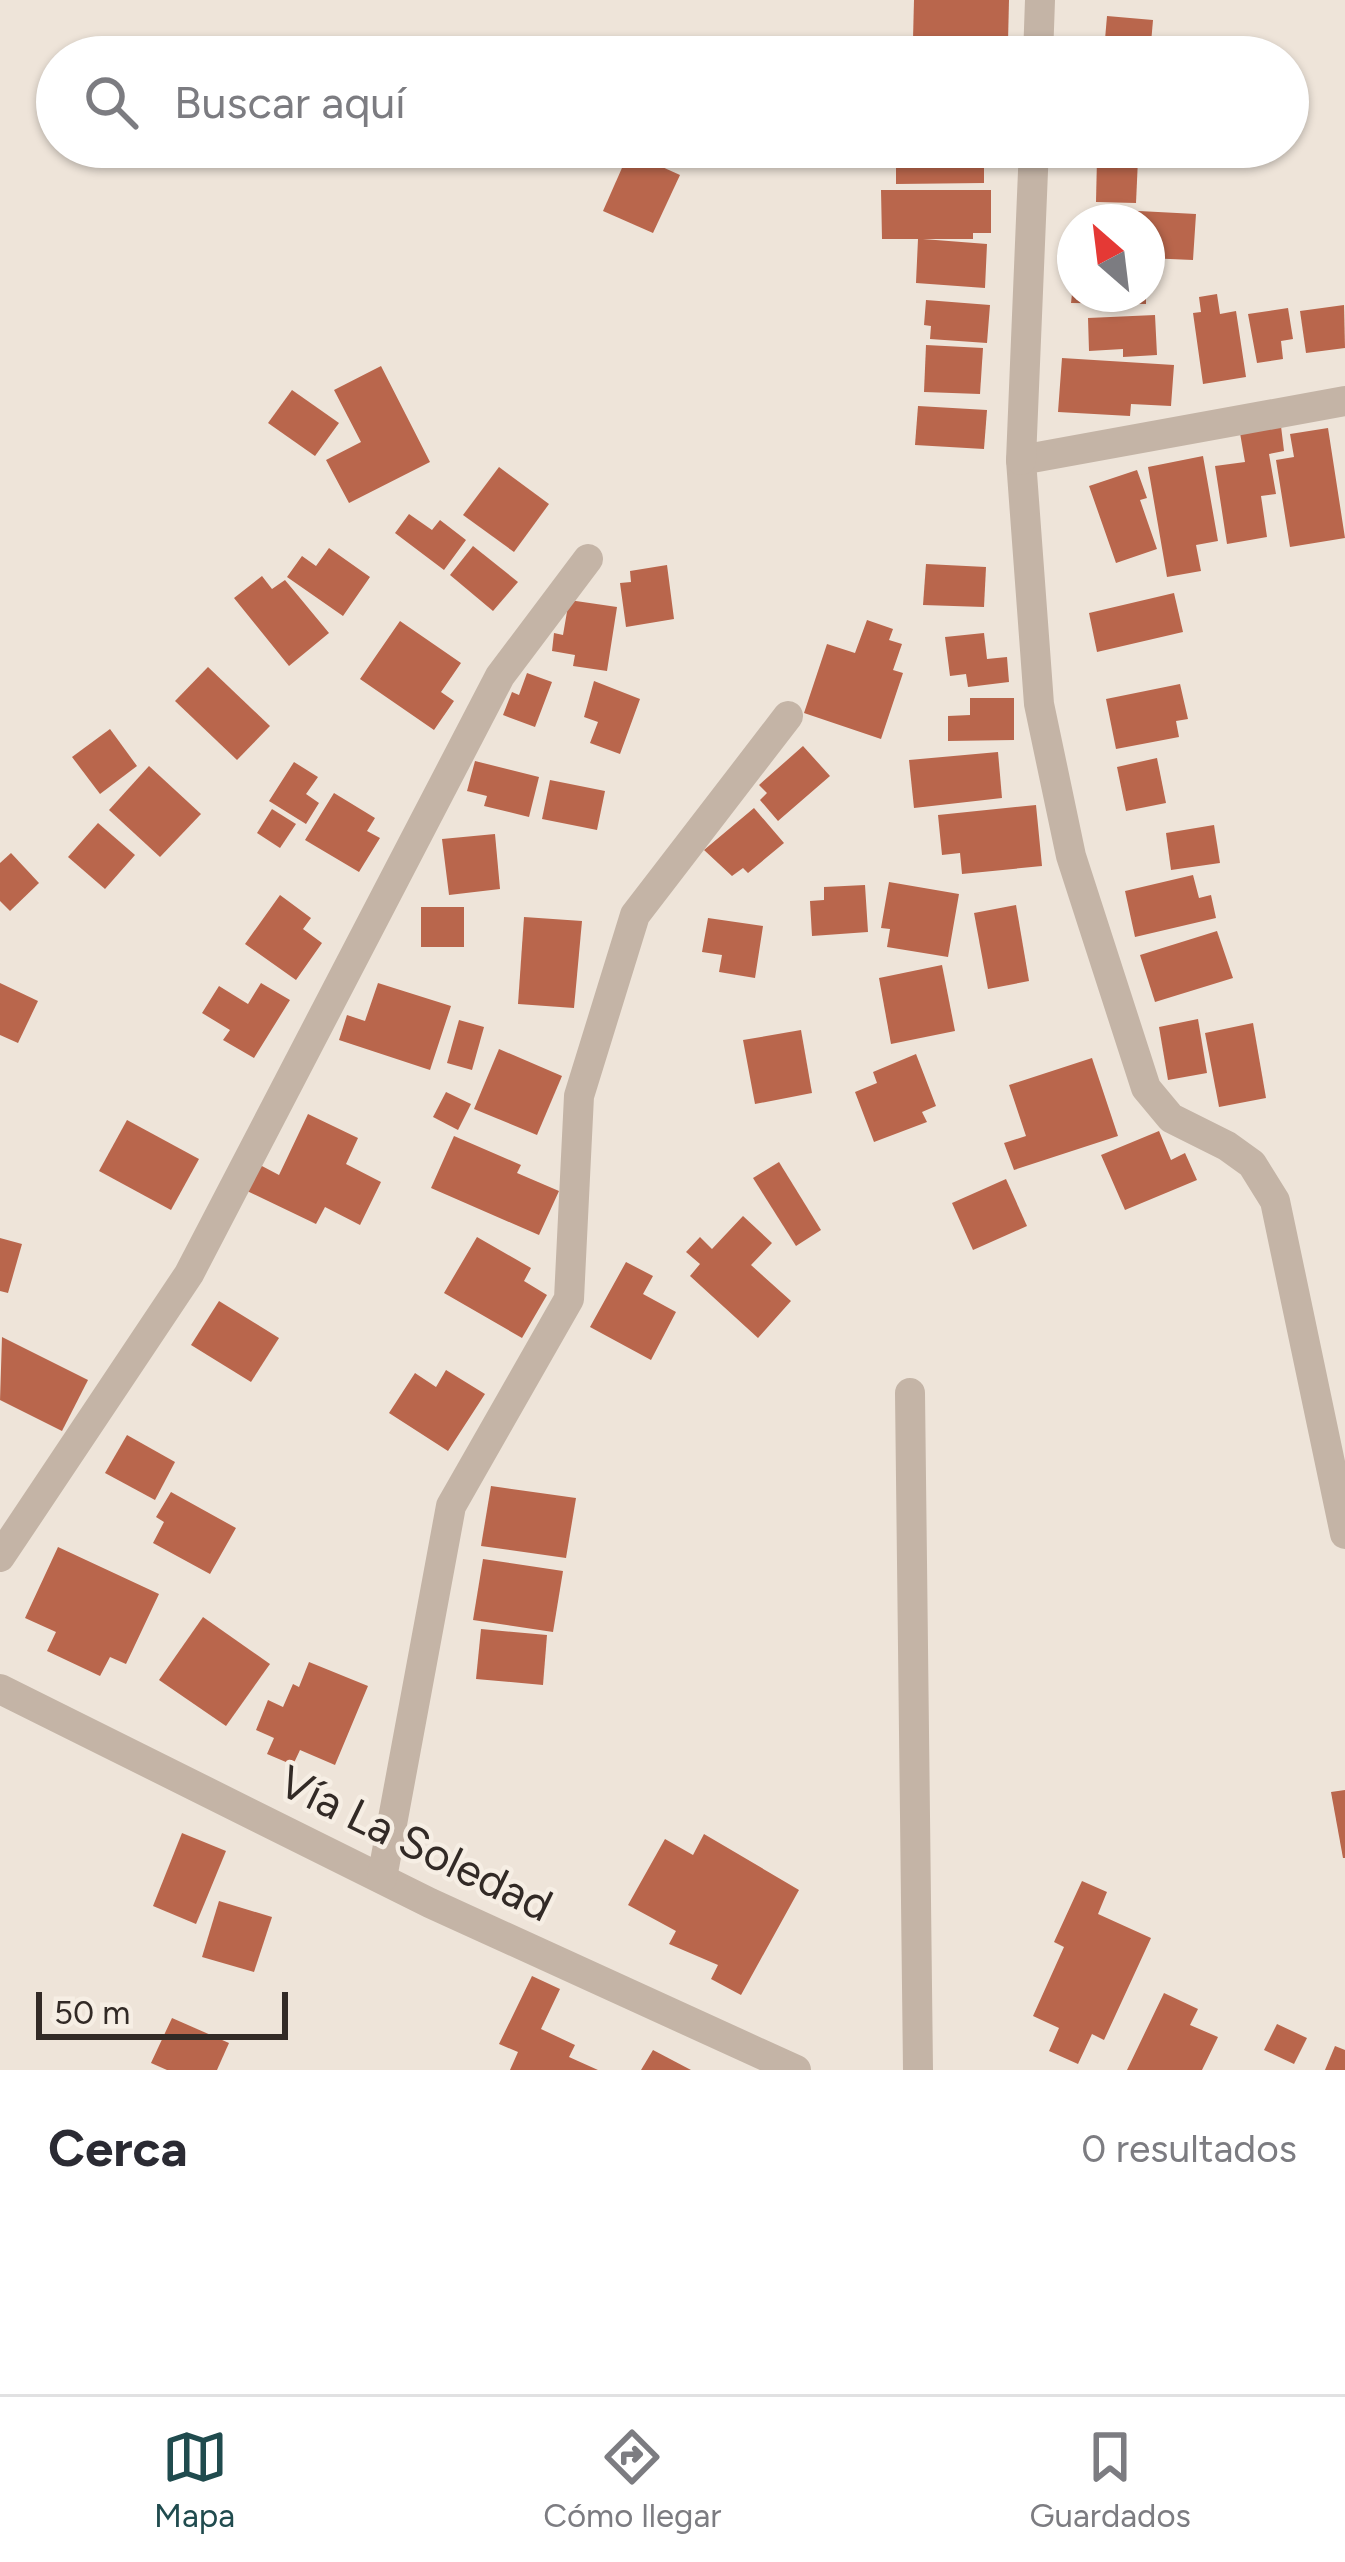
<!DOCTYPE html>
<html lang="es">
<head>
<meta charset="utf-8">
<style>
  body { margin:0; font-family:Figtree,sans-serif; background:#f2f2f3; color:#2b2b33 }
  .compass { position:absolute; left:1057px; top:204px; width:108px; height:108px; border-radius:50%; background:#fff; box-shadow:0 3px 9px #0004; rotate:332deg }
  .scale { position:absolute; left:36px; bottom:30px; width:252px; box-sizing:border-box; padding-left:12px; border:6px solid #322a26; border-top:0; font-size:33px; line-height:42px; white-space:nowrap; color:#322a26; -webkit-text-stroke:9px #f6eee4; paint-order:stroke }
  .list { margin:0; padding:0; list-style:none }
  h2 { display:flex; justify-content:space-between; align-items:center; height:156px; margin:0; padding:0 48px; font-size:51px }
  h2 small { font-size:39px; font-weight:400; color:#7c7c81 }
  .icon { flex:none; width:66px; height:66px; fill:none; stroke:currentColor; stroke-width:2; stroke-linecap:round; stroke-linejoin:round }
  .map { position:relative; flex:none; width:1345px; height:2070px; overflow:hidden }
  .search { position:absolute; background:#fff; box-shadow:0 3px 9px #0004; left:36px; right:36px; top:36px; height:132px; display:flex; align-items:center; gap:30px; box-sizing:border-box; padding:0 42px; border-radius:66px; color:#7c7c81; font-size:45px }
  .sheet { height:324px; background:#fff }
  nav { display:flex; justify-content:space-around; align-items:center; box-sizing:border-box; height:168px; border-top:3px solid #e1e1e2; background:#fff; font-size:33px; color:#7c7c81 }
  nav a { display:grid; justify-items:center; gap:6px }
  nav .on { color:#204b4e }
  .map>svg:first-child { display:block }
</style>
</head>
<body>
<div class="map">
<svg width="1345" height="2070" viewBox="0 0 1345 2070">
  <rect width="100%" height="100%" fill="#eee4d9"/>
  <g fill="#b9664c">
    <path d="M914,0H1009L1008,42L913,39Z"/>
    <path d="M1107,16L1153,20L1150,55L1104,51Z"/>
    <path d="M942,51L991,52V57H942Z"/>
    <path d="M348,147H393L356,165Z"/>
    <path d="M896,147H984V183L896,184Z"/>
    <path d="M629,152L680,175L653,233L603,211Z"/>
    <path d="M1097,158L1138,159L1136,203L1096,202Z"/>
    <path d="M881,190H991V233H973V239H923L987,244L985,288L916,283L918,239H882Z"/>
    <path d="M1120,210L1196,214L1193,260L1147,258V222H1119Z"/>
    <path d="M1072,294H1146V304L1071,303Z"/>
    <path d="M1217,294L1220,314L1236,311L1246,377L1203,384L1193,313L1201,312L1199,297Z"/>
    <path d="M926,300L990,305L987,343L930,339L931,326L924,325Z"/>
    <path d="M1344,305L1345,348L1306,353L1300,311Z"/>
    <path d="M1288,308L1293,339L1281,341L1283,359L1257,363L1248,314Z"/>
    <path d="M1155,315L1157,355L1123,357V349L1089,351L1088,318Z"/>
    <path d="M926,345L983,348L980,394L924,392Z"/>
    <path d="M1062,358L1174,365L1171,406L1131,404L1130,416L1058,412Z"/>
    <path d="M381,366L430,462L349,503L326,460L361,442L334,390Z"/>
    <path d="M292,390L339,423L315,456L268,423Z"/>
    <path d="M918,406L987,410L984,449L915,445Z"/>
    <path d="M1281,426L1284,451L1269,454L1276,494L1261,496L1267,537L1227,544L1215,466L1245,462L1240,433Z"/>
    <path d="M1328,428L1345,538L1290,547L1276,460L1294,457L1290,434Z"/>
    <path d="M1203,456L1218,541L1196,545L1201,571L1167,577L1148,467Z"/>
    <path d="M499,467L549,504L514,552L463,515Z"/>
    <path d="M1137,470L1147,498L1140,500L1157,549L1116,563L1089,486Z"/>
    <path d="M409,514L432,530L440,520L466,540L444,570L395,533Z"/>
    <path d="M473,546L518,582L493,611L450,575Z"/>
    <path d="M329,548L370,577L343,616L287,577L302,556L316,566Z"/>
    <path d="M926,564L986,567L984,607L923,605Z"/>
    <path d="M667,565L674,619L626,627L620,583L631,582L630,571Z"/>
    <path d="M262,576L272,589L285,580L329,633L289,666L234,598Z"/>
    <path d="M1174,593L1183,632L1097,652L1089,613Z"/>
    <path d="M569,600L617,607L607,671L573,666L575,655L552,651L554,633L563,635Z"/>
    <path d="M867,620L893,629L889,640L902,644L893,670L903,673L881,739L804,713L827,644L855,653Z"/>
    <path d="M400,621L461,663L441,692L454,701L434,730L360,679Z"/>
    <path d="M984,633L987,659L1007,657L1009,682L968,687L966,674L950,676L945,637Z"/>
    <path d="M208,667L270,726L237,760L175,701Z"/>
    <path d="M527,673L552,682L535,727L503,715L512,692L519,695Z"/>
    <path d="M594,681L640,699L620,754L590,743L598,722L584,717Z"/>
    <path d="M1180,684L1188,719L1176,721L1179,737L1116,749L1106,699Z"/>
    <path d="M970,698H1014V740L948,741V716L970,715Z"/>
    <path d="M110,729L137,766L100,794L72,757Z"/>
    <path d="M803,746L830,776L778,821L760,800L767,793L759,785Z"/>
    <path d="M998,752L1002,798L914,808L909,760Z"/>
    <path d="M1157,758L1166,803L1126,811L1117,767Z"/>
    <path d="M475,761L539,777L529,817L484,806L487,796L467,791Z"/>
    <path d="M294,762L318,777L306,794L319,803L306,824L269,801Z"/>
    <path d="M149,766L201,814L160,857L109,810Z"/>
    <path d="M550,780L605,791L597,830L542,819Z"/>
    <path d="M334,793L375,818L367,831L380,838L359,872L305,840Z"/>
    <path d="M1036,805L1042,866L962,874L960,853L942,855L938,815Z"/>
    <path d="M754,808L784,843L748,873L743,868L732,876L704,850Z"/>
    <path d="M272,809L296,824L280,848L257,833Z"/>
    <path d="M98,823L135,855L105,889L68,857Z"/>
    <path d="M1214,825L1220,863L1171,870L1166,833Z"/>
    <path d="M495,834L500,889L449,895L442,839Z"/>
    <path d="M11,853L39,883L10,911L0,901V863Z"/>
    <path d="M1193,875L1199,898L1211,895L1216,918L1135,937L1125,891Z"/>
    <path d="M889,882L959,894L948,957L887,947L890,929L881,928Z"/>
    <path d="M865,885L868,932L812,936L810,901L824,900V887Z"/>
    <path d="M280,895L311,918L303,929L322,943L296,980L245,944Z"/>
    <path d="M1016,905L1029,981L988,989L974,913Z"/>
    <rect x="421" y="907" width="43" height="40"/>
    <path d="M524,917L582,921L574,1008L518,1004Z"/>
    <path d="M708,918L763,926L755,978L719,972L722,955L702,952Z"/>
    <path d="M1217,931L1233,978L1155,1002L1140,955Z"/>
    <path d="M942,965L955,1031L891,1044L879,978Z"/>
    <path d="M0,983L38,1001L18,1043L0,1035Z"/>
    <path d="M261,983L290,1000L254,1058L223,1040L230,1030L202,1013L219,986L248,1004Z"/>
    <path d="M378,983L451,1006L430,1070L339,1040L347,1015L365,1021Z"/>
    <path d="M1198,1019L1207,1073L1168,1080L1159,1027Z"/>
    <path d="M459,1020L484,1027L472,1070L447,1063Z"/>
    <path d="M1253,1023L1266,1098L1219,1107L1205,1033Z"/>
    <path d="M801,1030L812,1093L755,1104L743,1040Z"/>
    <path d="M499,1049L562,1076L537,1135L474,1109Z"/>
    <path d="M916,1054L936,1106L922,1112L927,1122L874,1142L855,1092L877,1083L873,1072Z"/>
    <path d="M1092,1058L1118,1136L1014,1170L1004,1143L1026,1136L1009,1085Z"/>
    <path d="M446,1092L471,1104L458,1130L433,1117Z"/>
    <path d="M308,1114L358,1138L346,1164L381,1182L360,1225L325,1207L316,1224L247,1191L260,1165L279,1175Z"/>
    <path d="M127,1120L199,1159L171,1210L99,1171Z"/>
    <path d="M1159,1131L1171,1160L1185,1153L1197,1180L1125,1210L1101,1155Z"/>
    <path d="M454,1136L521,1165L517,1173L559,1191L539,1235L431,1188Z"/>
    <path d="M779,1162L821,1230L796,1246L753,1178Z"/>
    <path d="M1006,1179L1027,1226L973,1250L952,1203Z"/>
    <path d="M743,1216L772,1243L751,1265L791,1301L758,1338L690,1276L700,1264L686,1252L700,1237L712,1249Z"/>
    <path d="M477,1237L531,1268L524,1281L547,1295L522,1338L444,1293Z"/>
    <path d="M0,1238L22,1244L8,1293L0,1291Z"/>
    <path d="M626,1262L653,1276L643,1294L676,1312L651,1360L590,1327Z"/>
    <path d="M219,1301L279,1338L251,1382L191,1345Z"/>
    <path d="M2,1337L88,1380L62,1431L0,1400Z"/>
    <path d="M446,1370L485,1394L448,1451L389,1413L415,1373L436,1387Z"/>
    <path d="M127,1435L175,1462L155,1500L105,1473Z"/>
    <path d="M491,1486L576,1498L566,1558L481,1546Z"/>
    <path d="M171,1492L236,1528L210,1574L153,1543L164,1522L156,1517Z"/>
    <path d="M58,1547L159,1594L126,1664L110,1657L100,1676L47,1651L56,1632L25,1618Z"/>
    <path d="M483,1559L563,1571L553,1632L473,1620Z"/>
    <path d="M203,1617L270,1664L226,1726L159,1680Z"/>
    <path d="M481,1629L547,1635L543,1685L476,1679Z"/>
    <path d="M309,1662L368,1686L335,1765L300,1750L293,1765L267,1754L274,1738L256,1730L268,1700L283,1707L293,1684L299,1687Z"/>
    <path d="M1345,1790V1858H1343L1331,1792Z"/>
    <path d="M182,1833L226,1851L196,1924L153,1906Z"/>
    <path d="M704,1834L799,1890L741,1995L711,1979L718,1965L669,1944L676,1931L628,1905L665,1839L693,1855Z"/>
    <path d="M1082,1881L1107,1892L1098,1914L1151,1938L1104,2040L1092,2034L1078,2064L1049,2051L1059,2028L1033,2016L1064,1947L1054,1942Z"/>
    <path d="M219,1901L272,1917L254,1972L202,1957Z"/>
    <path d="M532,1976L560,1989L541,2029L575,2045L569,2057L598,2070H510L518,2052L499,2044Z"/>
    <path d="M1164,1993L1198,2009L1190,2025L1218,2037L1202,2070H1127Z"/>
    <path d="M172,2018L229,2043L217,2070H167L151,2063Z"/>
    <path d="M1277,2024L1307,2038L1294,2064L1264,2050Z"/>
    <path d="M1335,2046L1345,2050V2070H1325Z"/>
    <path d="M653,2050L691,2070H641Z"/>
  </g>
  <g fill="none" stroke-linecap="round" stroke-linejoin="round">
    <g stroke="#c4b4a6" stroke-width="30">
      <path d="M1038,57L1040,0"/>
      <path d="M1345,401L1021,460L1039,704L1071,856L1146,1088L1171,1118L1227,1146L1252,1164L1275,1201L1345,1534"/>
      <path d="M1021,460L1034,147"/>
      <path d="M910,1393L918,2070"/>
      <path d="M0,1557L189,1274L500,676L588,559"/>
      <path d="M0,1689L430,1903L796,2070"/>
      <path d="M382,1878L451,1506L569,1299L579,1096L635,915L788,716"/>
    </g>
  </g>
  <g text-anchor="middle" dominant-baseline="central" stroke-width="9" stroke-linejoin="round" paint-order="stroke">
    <g font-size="45" fill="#322a26" stroke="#f6eee4">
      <text transform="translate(416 1843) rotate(26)">Vía La Soledad</text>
    </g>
  </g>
</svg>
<svg class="compass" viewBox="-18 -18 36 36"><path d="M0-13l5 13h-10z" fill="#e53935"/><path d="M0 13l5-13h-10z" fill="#7c7c81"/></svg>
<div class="scale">50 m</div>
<div class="search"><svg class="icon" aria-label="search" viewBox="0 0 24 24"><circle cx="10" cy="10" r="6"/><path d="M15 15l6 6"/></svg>Buscar aquí</div>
</div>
<section class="sheet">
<h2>Cerca<small>0 resultados</small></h2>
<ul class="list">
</ul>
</section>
<nav>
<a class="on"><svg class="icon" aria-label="map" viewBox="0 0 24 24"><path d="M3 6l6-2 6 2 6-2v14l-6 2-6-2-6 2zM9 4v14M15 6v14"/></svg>Mapa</a>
<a><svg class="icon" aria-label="directions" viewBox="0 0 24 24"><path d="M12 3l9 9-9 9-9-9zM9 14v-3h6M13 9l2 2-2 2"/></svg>Cómo llegar</a>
<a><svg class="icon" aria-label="saved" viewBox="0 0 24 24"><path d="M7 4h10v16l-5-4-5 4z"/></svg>Guardados</a>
</nav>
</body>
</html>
